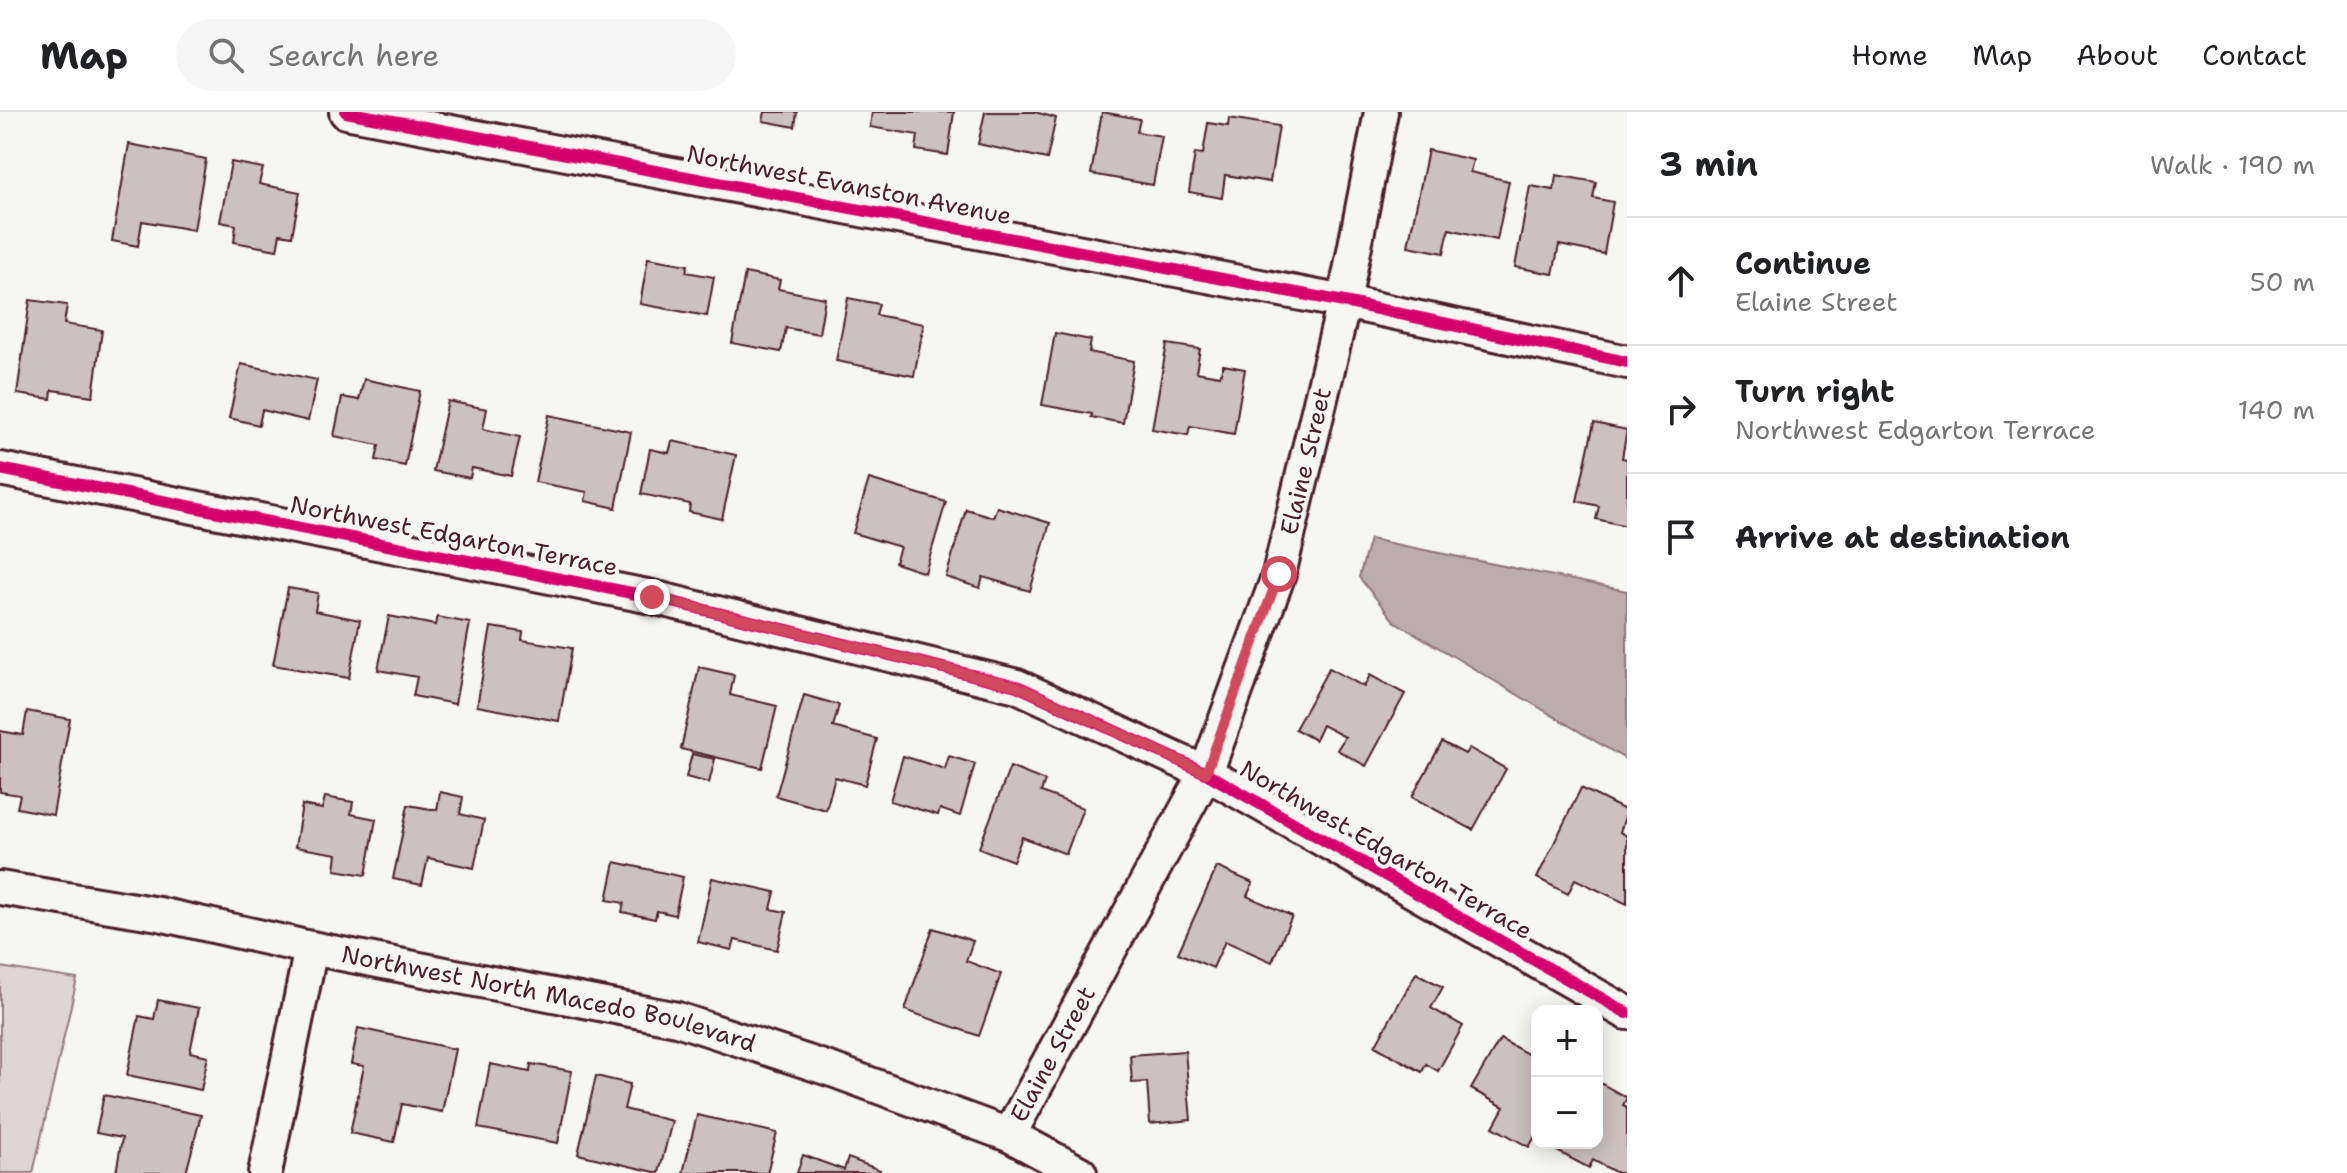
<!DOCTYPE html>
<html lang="en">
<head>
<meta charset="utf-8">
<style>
  body { margin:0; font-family:"Shantell Sans",sans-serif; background:#f6f6f6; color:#202124 }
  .controls { position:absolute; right:24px; bottom:24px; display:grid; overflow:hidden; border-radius:16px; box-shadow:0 4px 20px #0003 }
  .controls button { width:72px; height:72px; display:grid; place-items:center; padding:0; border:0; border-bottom:2px solid #e0e0e0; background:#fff; color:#202124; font:40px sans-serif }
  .stop { position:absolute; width:24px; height:24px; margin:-18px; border:6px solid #d1495b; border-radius:50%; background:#fff }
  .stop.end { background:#d1495b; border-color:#fff; box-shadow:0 2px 8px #0008 }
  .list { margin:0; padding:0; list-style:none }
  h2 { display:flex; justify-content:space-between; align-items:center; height:104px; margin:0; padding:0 32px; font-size:34px }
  h2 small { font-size:26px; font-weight:400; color:#757577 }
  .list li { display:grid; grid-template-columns:52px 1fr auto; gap:24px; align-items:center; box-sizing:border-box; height:128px; padding:0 32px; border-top:2px solid #e0e0e0 }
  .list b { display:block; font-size:30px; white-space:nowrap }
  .list p { margin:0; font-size:26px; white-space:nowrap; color:#757577 }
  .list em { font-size:26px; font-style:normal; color:#757577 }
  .icon { flex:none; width:44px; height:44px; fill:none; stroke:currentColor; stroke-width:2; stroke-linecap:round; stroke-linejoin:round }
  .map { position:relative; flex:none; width:1627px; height:1061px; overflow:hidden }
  header { display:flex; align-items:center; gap:48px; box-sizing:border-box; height:112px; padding:0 40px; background:#fff; border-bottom:2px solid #e0e0e0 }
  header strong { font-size:38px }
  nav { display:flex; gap:44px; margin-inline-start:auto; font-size:28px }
  .search { width:560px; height:72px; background:#f6f6f6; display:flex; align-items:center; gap:20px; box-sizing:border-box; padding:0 28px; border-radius:44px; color:#757577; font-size:30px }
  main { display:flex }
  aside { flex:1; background:#fff }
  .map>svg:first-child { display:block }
</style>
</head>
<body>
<header>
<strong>Map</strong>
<div class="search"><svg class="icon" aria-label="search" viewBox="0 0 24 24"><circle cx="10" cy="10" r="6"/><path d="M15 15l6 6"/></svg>Search here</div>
<nav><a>Home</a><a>Map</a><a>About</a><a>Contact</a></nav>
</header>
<main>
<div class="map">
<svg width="1627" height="1061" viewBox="0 0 1627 1061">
  <rect width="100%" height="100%" fill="#f6f6f2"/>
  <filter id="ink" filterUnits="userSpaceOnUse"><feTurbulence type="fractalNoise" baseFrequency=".0125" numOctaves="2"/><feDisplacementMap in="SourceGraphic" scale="16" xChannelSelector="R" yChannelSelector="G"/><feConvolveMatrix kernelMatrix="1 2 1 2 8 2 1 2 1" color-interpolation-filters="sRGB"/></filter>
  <g filter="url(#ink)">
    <path fill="#ddd6d5" stroke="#947a80" stroke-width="2" d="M0,855L77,867L33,1061H0Z"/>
    <path fill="#bbadae" stroke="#8e747a" stroke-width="2" d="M1370,427L1627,479V648L1394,509L1359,465Z"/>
    <g fill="#ccc1c0" stroke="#4a1f2b" stroke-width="2">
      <path d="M765,0H797L795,15L763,9Z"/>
      <path d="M872,0H954L948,43L916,38L918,23L870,15Z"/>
      <path d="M985,0H1035L1056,6L1047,47L978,32Z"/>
      <path d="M1102,0L1140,7L1137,20L1162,24L1153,73L1091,62Z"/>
      <path d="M1229,6L1279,14L1270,70L1225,63L1222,86L1189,80L1195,41L1203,42L1208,11L1228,14Z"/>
      <path d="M129,32L206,47L194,118L142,109L138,134L112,129Z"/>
      <path d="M1428,38L1473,48L1470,60L1509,69L1497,128L1449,117L1444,141L1408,134Z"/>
      <path d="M231,50L263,56L259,72L300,80L292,124L280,122L277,138L234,130L236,113L220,110Z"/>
      <path d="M1556,63L1596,70L1593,86L1613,90L1604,142L1559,133L1553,162L1515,155L1530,74L1554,78Z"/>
      <path d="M648,146L688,153L686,160L714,165L707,204L640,192Z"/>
      <path d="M745,161L780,168L778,177L825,186L819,222L786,216L781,240L732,231Z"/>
      <path d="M848,186L879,192L876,203L924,212L914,264L836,249Z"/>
      <path d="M30,188L67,193L64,212L102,218L93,284L52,278L51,287L17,282Z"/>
      <path d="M1055,221L1091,228L1089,240L1134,249L1123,311L1091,305L1092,302L1042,293Z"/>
      <path d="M1167,232L1200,237L1196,260L1220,264L1223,253L1245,257L1234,322L1190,314L1188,323L1152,317Z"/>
      <path d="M241,252L317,268L308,309L262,298L259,313L229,306Z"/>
      <path d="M364,267L420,279L405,354L376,348L379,333L334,324L342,285L359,288Z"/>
      <path d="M448,289L487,297L483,317L520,325L511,364L472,356L470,366L433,359Z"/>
      <path d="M549,303L631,320L616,396L585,389L587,380L535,370Z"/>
      <path d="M1594,311L1627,318L1622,346L1627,347V414L1596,407L1599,394L1577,389Z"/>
      <path d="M672,329L736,343L722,407L689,400L690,392L641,382L650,337L669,341Z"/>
      <path d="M869,367L946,390L925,461L895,451L900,435L853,421Z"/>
      <path d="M997,395L1050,411L1030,479L983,465L980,476L946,465L966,397L993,405Z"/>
      <path d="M288,476L318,481L315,499L360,508L349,566L273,553Z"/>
      <path d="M389,504L435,513L437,505L470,511L455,592L413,584L417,565L378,558Z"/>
      <path d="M491,515L523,520L522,528L572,536L559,609L477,594Z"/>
      <path d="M699,555L734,563L730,583L777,594L762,656L681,637Z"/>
      <path d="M1329,556L1364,575L1370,563L1405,582L1366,654L1337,638L1345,625L1322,613L1315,628L1295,617Z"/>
      <path d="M804,583L839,593L833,615L877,627L865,673L835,665L826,698L776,684Z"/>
      <path d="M27,599L70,607L53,703L17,696L20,683L0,680V619L23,623Z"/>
      <path d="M1442,630L1465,642L1469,636L1506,657L1473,718L1412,685Z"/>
      <path d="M692,642L715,647L709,671L686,665Z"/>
      <path d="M903,644L945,657L949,644L975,652L960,704L940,697L938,703L890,689Z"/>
      <path d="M1010,655L1045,669L1041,680L1083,696L1066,742L1022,725L1013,749L979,736Z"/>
      <path d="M1581,676L1627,699L1620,720L1627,724V792L1575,767L1568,782L1537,766Z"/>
      <path d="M440,680L463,685L460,702L484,708L474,756L428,746L422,773L393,767L408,693L437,698Z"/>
      <path d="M325,685L353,690L351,702L376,707L366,763L335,758L337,742L295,735L302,693L322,697Z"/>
      <path d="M615,750L683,765L675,803L657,799L655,807L622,800L624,791L607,788Z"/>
      <path d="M1217,755L1253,771L1247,784L1292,804L1272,850L1225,829L1213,856L1178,841Z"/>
      <path d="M712,766L775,780L771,797L786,800L777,838L735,828L732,838L698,830Z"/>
      <path d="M933,816L973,829L966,849L1001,862L979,924L905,898Z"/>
      <path d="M1416,861L1443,875L1431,896L1463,914L1438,959L1426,952L1422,960L1375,934Z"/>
      <path d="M158,888L199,896L190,940L208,944L201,978L127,963L139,904L154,907Z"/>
      <path d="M358,916L455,937L442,1000L402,992L394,1030L350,1021L364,954L351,952Z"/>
      <path d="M1500,927L1537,947V1021L1529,1035L1493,1015L1504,995L1471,977Z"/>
      <path d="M1185,939L1191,1008L1150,1012L1147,970L1132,971L1130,943Z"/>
      <path d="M490,952L530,960L531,952L572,959L558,1031L478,1016Z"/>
      <path d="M596,964L630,972L624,997L672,1009L659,1061L578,1042Z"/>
      <path d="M1597,969L1627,986L1623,993L1627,995V1061H1617L1593,1048L1589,1056L1555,1038L1559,1031H1597Z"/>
      <path d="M104,983L201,1003L186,1061H116L122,1026L96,1021Z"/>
      <path d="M697,1003L777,1021L767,1061H683Z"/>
      <path d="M803,1043L844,1058L848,1046L880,1058L878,1061H797Z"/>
    </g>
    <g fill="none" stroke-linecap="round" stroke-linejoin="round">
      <g stroke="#4a1f2b" stroke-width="38">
        <g id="minor">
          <path d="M346,0L1344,190L1627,250"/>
          <path d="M0,357L652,485L1017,574L1206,661L1627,901"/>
          <path id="s1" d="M0,776L159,802L311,836L677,907L835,959L1009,1023L1080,1061"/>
          <path id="s2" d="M1009,1023L1206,661L1279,462L1344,190L1381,0"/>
          <path d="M265,1061L311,836"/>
        </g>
      </g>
      <use href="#minor" stroke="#f6f6f2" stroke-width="32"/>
      <g stroke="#f6f6f2" stroke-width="17">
        <g id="cycleway">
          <path d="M346,0L1344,190L1627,250"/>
          <path d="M0,357L652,485L1017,574L1206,661L1627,901"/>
        </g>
      </g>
      <use href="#cycleway" stroke="#d6006c" stroke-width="12"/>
    </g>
  </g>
  <g fill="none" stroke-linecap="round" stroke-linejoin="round" filter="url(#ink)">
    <path stroke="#d1495b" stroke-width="10" d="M652,485L1017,574L1206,661L1279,462"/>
  </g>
  <g text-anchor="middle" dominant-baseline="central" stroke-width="8" stroke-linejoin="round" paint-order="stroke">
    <g font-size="24" fill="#4a1f2b" stroke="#f6f6f2">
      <text transform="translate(849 73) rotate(11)">Northwest Evanston Avenue</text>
      <text stroke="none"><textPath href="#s2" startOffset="740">Elaine Street</textPath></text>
      <text transform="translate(454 424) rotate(11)">Northwest Edgarton Terrace</text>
      <text transform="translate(1386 738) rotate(30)">Northwest Edgarton Terrace</text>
      <text stroke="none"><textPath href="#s1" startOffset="560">Northwest North Macedo Boulevard</textPath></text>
      <text stroke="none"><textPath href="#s2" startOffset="92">Elaine Street</textPath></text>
    </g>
  </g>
</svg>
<div class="controls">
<button>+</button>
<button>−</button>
</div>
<div class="stop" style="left:1279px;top:462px"></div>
<div class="stop end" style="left:652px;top:485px"></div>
</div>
<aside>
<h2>3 min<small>Walk · 190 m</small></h2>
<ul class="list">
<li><svg class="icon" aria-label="ahead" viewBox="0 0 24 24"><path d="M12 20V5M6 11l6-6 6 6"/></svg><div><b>Continue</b><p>Elaine Street</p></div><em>50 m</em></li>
<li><svg class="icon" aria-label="right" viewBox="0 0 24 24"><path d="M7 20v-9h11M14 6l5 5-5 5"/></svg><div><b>Turn right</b><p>Northwest Edgarton Terrace</p></div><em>140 m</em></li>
<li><svg class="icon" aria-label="arrive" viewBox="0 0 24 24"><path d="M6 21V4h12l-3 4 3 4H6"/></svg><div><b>Arrive at destination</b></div></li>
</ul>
</aside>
</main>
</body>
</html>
